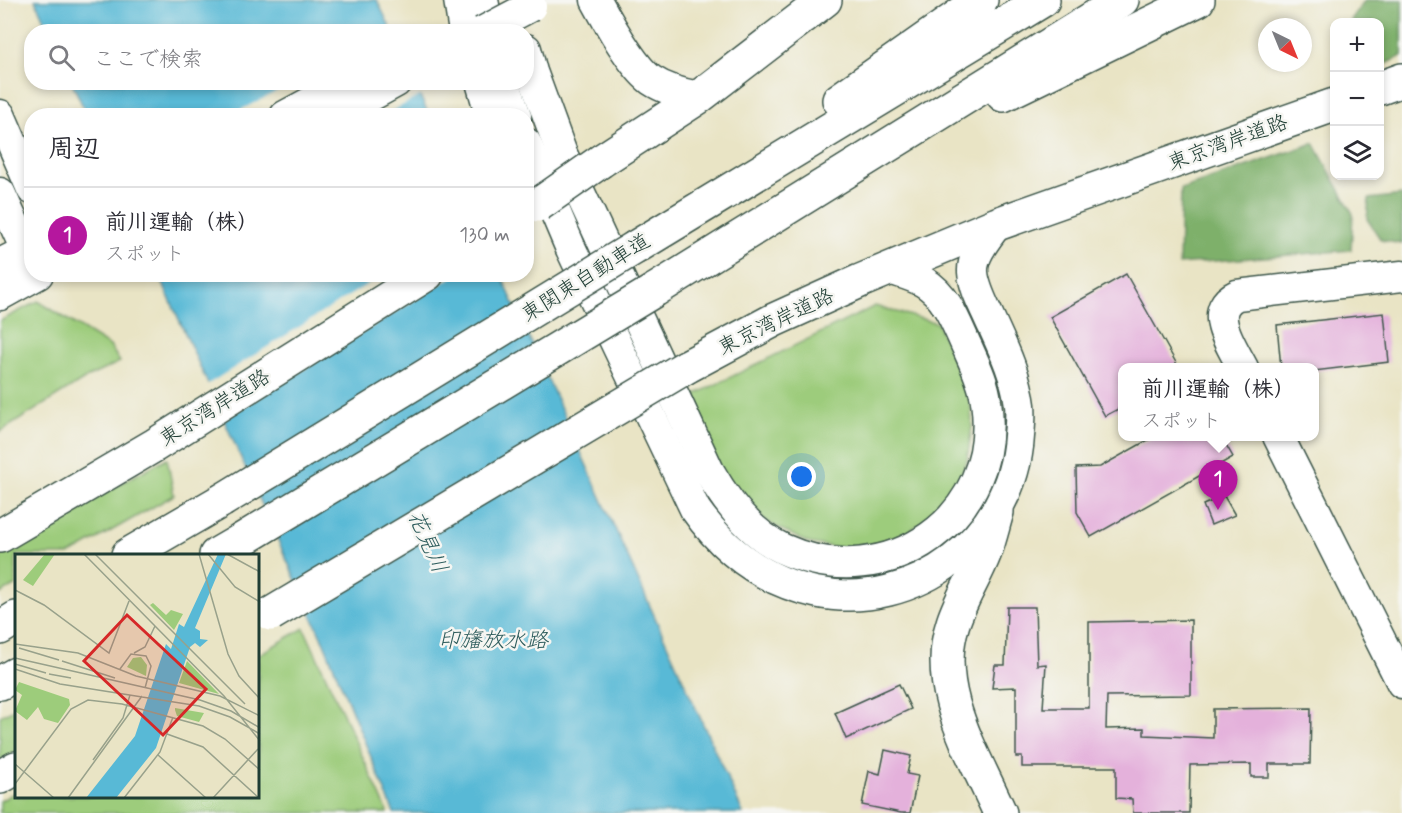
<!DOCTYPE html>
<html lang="ja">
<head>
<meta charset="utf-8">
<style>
  body { margin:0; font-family:Mynerve,"Klee One",sans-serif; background:#f7f7f7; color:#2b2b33 }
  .controls { position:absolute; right:18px; top:18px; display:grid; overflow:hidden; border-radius:12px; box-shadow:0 3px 9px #0003 }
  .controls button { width:54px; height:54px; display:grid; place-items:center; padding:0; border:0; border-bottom:2px solid #e1e1e2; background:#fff; color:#2b2b33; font:30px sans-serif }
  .compass { position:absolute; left:1258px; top:18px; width:54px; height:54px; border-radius:50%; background:#fff; box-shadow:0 3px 9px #0003; rotate:137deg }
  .you { position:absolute; left:802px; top:477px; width:21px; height:21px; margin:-15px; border:4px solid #fff; border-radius:50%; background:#1a73e8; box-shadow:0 0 0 9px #1a73e833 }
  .badge { display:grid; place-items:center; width:39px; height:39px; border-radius:50%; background:#b5179e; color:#fff; font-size:20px; font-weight:700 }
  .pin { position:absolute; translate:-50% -50px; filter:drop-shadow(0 2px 3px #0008) }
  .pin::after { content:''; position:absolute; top:32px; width:21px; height:18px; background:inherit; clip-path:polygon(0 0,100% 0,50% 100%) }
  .popup { position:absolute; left:1118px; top:363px; width:201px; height:78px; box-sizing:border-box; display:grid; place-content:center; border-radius:12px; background:#fff; filter:drop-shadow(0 2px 4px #0005); font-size:20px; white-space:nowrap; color:#7c7c81 }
  .popup b { font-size:22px; color:#2b2b33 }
  .popup::after { content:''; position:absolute; left:50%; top:100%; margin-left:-12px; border:12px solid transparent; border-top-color:#fff }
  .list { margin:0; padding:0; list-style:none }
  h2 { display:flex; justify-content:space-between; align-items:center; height:78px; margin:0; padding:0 24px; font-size:26px }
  h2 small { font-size:20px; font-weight:400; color:#7c7c81 }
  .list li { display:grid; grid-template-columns:39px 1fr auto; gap:18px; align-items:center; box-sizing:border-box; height:96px; padding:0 24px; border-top:2px solid #e1e1e2 }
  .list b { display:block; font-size:22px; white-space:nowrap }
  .list p { margin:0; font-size:20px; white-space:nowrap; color:#7c7c81 }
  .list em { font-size:20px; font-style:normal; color:#7c7c81 }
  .icon { flex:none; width:33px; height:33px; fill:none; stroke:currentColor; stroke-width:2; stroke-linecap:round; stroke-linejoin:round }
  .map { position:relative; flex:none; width:1402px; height:813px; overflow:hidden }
  .search { position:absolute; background:#fff; box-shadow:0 3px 9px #0003; left:24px; top:24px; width:510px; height:66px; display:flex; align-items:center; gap:15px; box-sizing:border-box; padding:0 21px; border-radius:24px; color:#7c7c81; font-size:22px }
  .panel { position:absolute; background:#fff; box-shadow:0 3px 9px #0003; left:24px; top:108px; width:510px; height:174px; border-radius:24px }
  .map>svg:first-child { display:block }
</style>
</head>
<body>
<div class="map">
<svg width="1402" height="813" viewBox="0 0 1402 813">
  <rect width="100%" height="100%" fill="#f6f6f2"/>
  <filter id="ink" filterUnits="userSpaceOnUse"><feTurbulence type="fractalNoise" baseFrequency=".0167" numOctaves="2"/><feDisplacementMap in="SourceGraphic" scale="12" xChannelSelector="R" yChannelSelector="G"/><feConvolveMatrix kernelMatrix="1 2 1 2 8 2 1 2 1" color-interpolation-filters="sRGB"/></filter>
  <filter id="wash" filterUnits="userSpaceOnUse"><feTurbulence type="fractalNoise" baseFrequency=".008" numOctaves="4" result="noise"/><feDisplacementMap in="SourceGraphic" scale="24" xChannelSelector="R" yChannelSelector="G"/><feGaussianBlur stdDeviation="1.35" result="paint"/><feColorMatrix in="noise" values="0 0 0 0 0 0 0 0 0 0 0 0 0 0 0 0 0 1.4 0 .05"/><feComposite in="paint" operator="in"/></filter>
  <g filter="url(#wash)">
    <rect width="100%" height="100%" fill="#e9e4c5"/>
    <g fill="#9dcc7b" stroke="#5e8458" stroke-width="1.5">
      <path d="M38,301L110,346L120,362L86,378L0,432V321Z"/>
      <path d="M875,306L937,323L966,387L971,408L972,426L967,460L958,482L931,516L895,541L852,550L808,543L767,522L730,488L682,401Z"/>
      <path d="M167,458L174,495L69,555H16V585L0,594V550Z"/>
      <path d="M304,628L388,813H0V801L16,792V796H258V655Z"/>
      <path d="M16,708V752L0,761V716Z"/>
    </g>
    <g fill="#7eb06b" stroke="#4e7650" stroke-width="1.5">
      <path d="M1365,0H1402V56L1380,67V22H1352L1351,20Z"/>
      <path d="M1314,143L1353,214L1351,250L1179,264L1181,189Z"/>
      <path d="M1402,195V244L1381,240L1367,219L1369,199Z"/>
    </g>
    <g fill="#58b9d6" stroke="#3c7b85" stroke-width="1.5">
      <path d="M35,0H377L392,31H49Z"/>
      <path d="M72,83H414L429,115H87Z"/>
      <path d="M159,275H501L743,813H394L324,643Z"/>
    </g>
    <g fill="#e9e4c5">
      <path d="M418,82L423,94L383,116L231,115L293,83Z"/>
      <path d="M382,275H455L221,421L205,386Z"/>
    </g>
    <g id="blocks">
      <g fill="#e4b1db">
        <path d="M1126,274L1179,368H1122V407L1105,416L1050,317Z"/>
        <path d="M1384,313L1389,362L1314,371V368H1281L1277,325Z"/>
        <path d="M1155,436H1221L1233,457L1091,537L1077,512L1076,468L1100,467Z"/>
        <path d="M1224,496L1235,515L1211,525L1203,505Z"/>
        <path d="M1007,607H1035L1037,665L1046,664L1043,708H1089V622L1191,620V695L1107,696L1106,729L1144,728V735L1213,738V709L1311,708L1310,764H1269V777H1251V764L1190,765L1189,813H1133L1132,799L1116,798V767H1022V757H1016V687L992,688L995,665H1005Z"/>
        <path d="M899,684L911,709L846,739L835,713Z"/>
        <path d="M885,750L911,756L907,774L918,776L910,813H901L862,805L869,771L880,774Z"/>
      </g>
    </g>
  </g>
  <g filter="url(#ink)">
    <use href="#blocks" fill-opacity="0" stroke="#3d564a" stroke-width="1.5"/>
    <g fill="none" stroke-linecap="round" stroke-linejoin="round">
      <g stroke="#3d564a" stroke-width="33">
        <g id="tertiary">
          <path d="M459,0L464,32"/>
          <path d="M483,0L489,32"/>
          <path d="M596,0C608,22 632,66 651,80C666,90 682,94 699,97"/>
          <path d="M526,49L532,72L562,154L709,471C726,501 751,534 783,549C888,597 1003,517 986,401C984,383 975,365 968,349C957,326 948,296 924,282C914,276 901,273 890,269"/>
          <path d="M481,82L491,116"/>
          <path d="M504,82L516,116"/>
          <path d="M0,115L32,189"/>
          <path d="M285,116L348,82"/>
          <path d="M334,116L396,82"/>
          <path d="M526,143L571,249L695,509C725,552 764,581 815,592C915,613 1013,537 1019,436C1020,426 1021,415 1020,405C1016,373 1001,344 988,315C982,302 974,287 973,272C972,255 987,238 997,224"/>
          <path d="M0,193L32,263"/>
          <path d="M0,264L32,248"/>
          <path d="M0,295L38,274"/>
          <path d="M1243,368C1232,346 1205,310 1237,295L1402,276"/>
          <path d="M1278,436L1402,683"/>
        </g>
      </g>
      <g stroke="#3d564a" stroke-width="36">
        <g id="trunk">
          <path d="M1380,88L1402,80"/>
          <path d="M601,161L699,97L825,0"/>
          <path d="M686,367L774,320L860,281L997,224L1334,105"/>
          <path d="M997,512C993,525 990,539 985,552C976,576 961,598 953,623C931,689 974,754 1000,813"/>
          <path d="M0,536L155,445L427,274"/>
          <path d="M0,777L16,768"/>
        </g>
      </g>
      <g stroke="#3d564a" stroke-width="36">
        <g id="motorway">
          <path d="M1003,95L1198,0"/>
          <path d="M839,100L981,0"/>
          <path d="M636,247L1043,0"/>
          <path d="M655,290L1122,0"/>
          <path d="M128,555L221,501"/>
          <path d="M216,555L240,541"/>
          <path d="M0,628L16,618"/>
          <path d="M0,683L16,674"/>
        </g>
      </g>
      <use href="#tertiary" stroke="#fff" stroke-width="30"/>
      <use href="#trunk" stroke="#fff" stroke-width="33"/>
      <use href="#motorway" stroke="#fff" stroke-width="33"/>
      <g stroke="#3d564a" stroke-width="33" stroke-linecap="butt">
        <path id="tertiary-bridge" d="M482,32L531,6"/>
      </g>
      <g stroke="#3d564a" stroke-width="36" stroke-linecap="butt">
        <g id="trunk-bridge">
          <path d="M538,205L601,161"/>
          <path d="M271,614L686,367"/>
        </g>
      </g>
      <g stroke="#3d564a" stroke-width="36" stroke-linecap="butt">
        <g id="motorway-bridge">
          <path d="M221,501L636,247"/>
          <path d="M240,541L655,290"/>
        </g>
      </g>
      <use href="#tertiary-bridge" stroke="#fff" stroke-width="30"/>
      <use href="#trunk-bridge" stroke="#fff" stroke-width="33"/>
      <use href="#motorway-bridge" stroke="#fff" stroke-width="33"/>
    </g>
  </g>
  <g text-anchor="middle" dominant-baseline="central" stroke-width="5" stroke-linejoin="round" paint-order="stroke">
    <g font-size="21" fill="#1f3d34" stroke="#f6f6f2">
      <text transform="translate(1228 143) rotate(-20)">東京湾岸道路</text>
      <text transform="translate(586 278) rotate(-32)">東関東自動車道</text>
      <text transform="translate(776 322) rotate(-26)">東京湾岸道路</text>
      <text transform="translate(215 408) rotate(-32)">東京湾岸道路</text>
    </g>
    <g font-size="22" font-style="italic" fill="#2d5c5c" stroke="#f6f6f2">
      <text transform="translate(427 542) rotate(66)">花見川</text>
      <text x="493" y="641">印旛放水路</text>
    </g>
  </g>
  <g transform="translate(15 554)">
    <rect width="244" height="244" fill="#e9e4c5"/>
    <path d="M30,0H40L18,32L8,26ZM138,49L151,61L156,56L168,60L159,76L135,51ZM126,103L132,111L131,122L112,113L118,104ZM172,107L204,140L164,129ZM4,128L54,145L55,151L43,169L29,165L23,153L12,166L0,157L7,141L0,136ZM160,156V154L189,159L184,168L162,162Z" fill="#9dcc7b"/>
    <path d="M203,0H211L180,74L185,77V85L193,86L185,93L180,89L175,93L141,194L101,244H71L120,182L151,90L156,95L164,70L169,73Z" fill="#58b9d6"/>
    <path fill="none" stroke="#98a18b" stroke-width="1.5" d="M69,0L209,142L245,187M80,0L230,150M184,0L213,100L224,122L245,145M193,0L220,33L245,48M212,0L245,18M0,36L29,51L94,99L114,47M0,90L63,99L121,122L205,142L245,162M4,94L44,106M119,99L130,93L140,72M0,104L185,146L216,157L245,174M47,107L100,124M0,110L31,119M0,115L45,130L184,152L215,163L245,180M105,115L116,100L131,102L136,112L130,134M34,120L56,124M152,180L188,193L244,244M143,201L191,244M78,206L108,164L115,141M0,210L39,244M0,230L56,155L73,146L107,150L188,172L210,185L245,216M53,244L127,142M109,244L145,198L158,163M198,244L243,195"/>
    <path fill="#d62828" fill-opacity="0.15" stroke="#d62828" stroke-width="3" d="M112,61L191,135L148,181L69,107Z"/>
    <rect width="244" height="244" fill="none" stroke="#1f3d34" stroke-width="3"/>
  </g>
</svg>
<div class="controls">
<button>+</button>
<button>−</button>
<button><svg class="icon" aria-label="layers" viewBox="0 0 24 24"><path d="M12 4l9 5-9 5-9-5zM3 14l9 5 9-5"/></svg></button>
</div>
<svg class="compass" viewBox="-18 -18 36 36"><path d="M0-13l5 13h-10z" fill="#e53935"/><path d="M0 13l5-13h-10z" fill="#7c7c81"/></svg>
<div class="you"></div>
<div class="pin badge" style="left:1218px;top:510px">1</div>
<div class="popup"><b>前川運輸（株）</b>スポット</div>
<div class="search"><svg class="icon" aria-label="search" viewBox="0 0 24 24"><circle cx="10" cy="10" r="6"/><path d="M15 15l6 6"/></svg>ここで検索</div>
<section class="panel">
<h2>周辺<small></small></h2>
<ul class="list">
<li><span class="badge">1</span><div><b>前川運輸（株）</b><p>スポット</p></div><em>130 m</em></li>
</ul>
</section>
</div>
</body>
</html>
